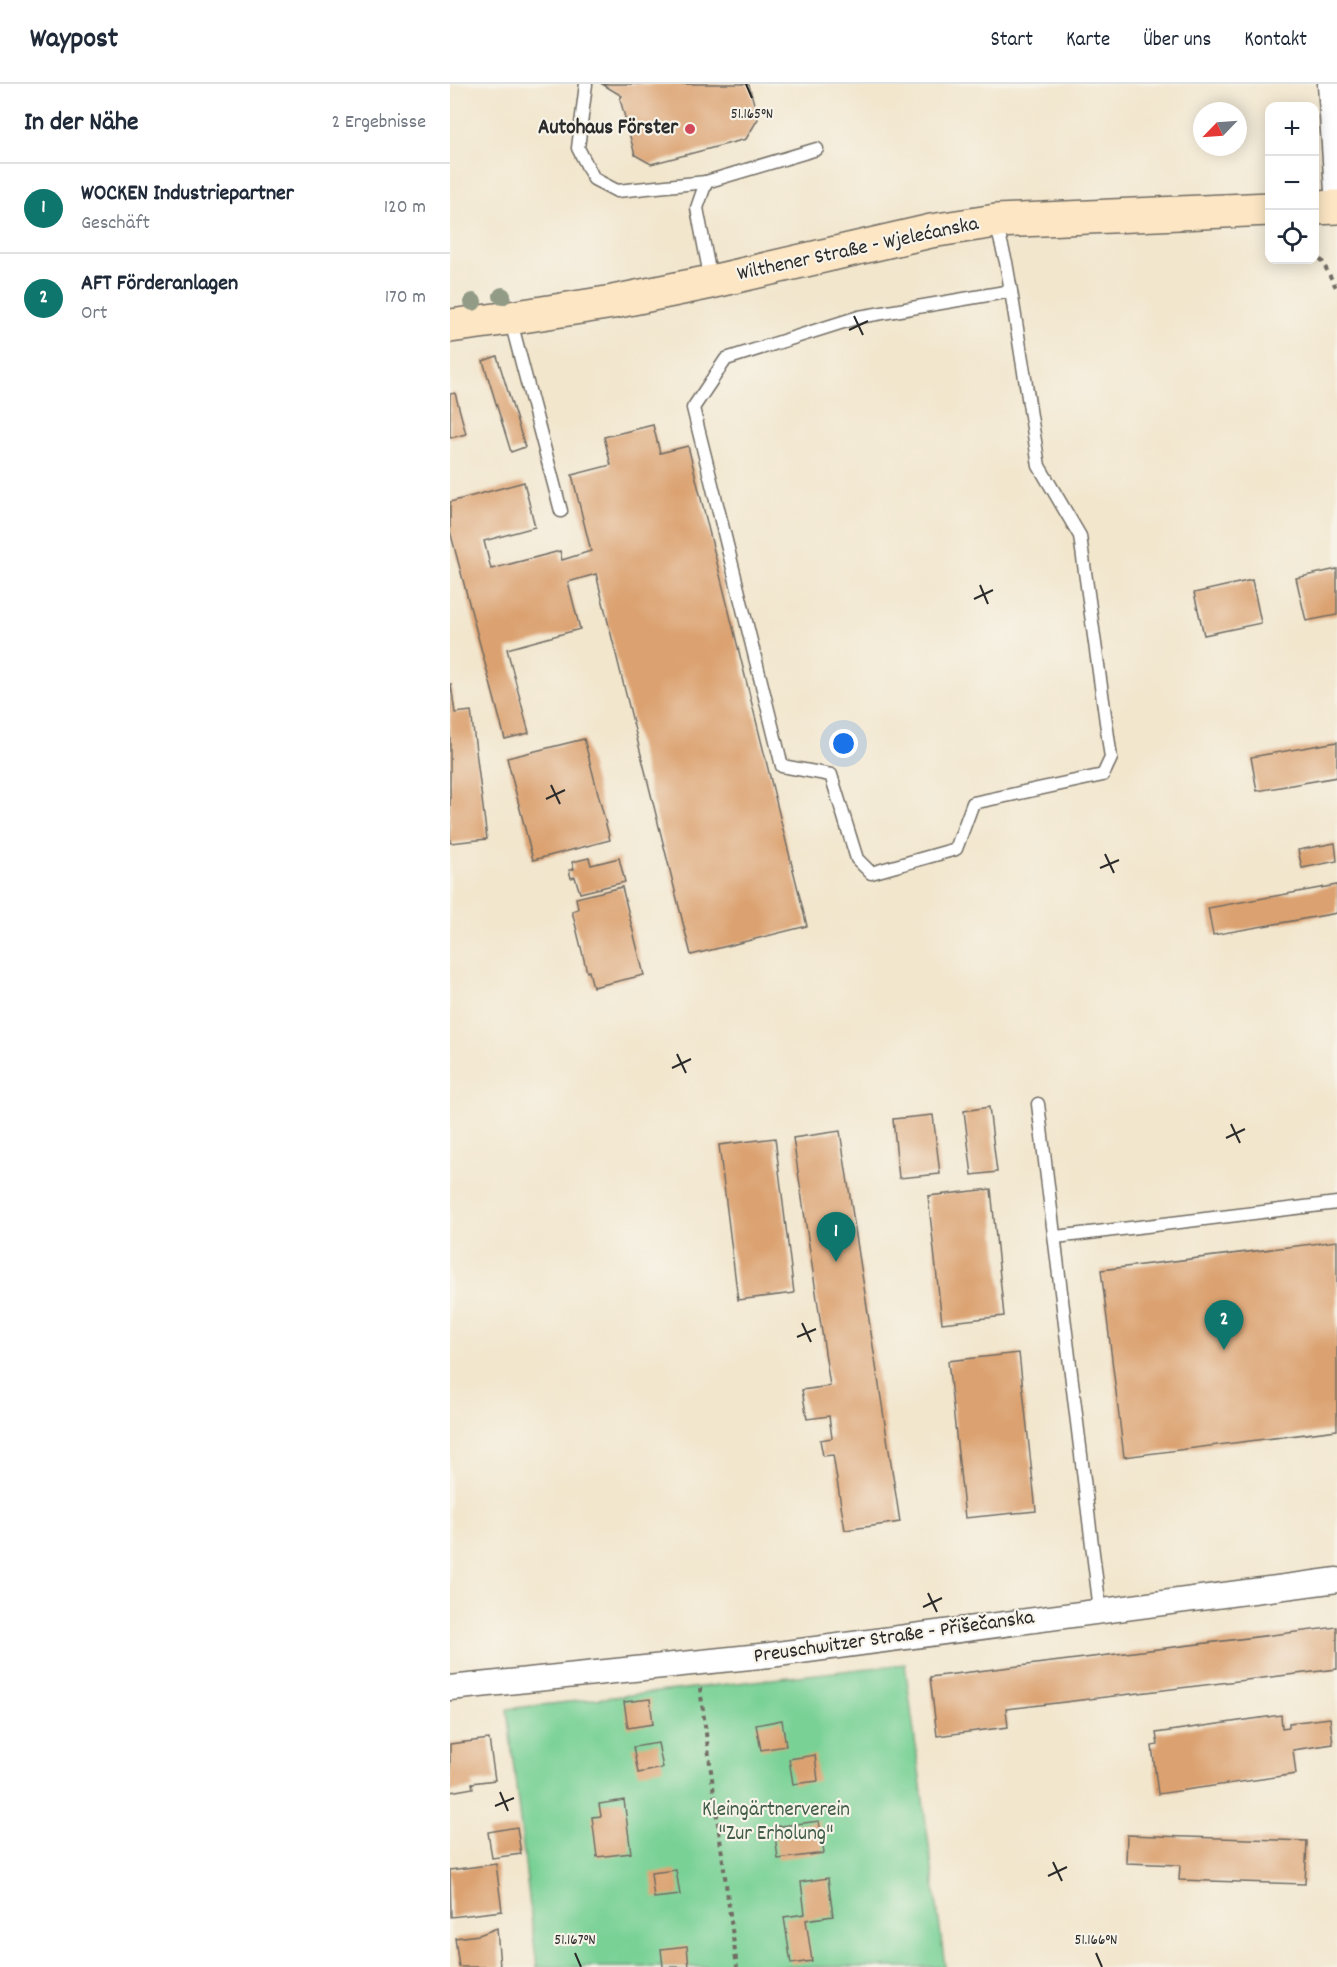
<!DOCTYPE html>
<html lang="de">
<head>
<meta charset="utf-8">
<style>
  body { margin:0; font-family:Dekko,sans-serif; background:#f6f6f7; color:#1f2937 }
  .controls { position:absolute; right:18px; top:18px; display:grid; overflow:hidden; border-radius:12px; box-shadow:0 3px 15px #0003 }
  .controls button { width:54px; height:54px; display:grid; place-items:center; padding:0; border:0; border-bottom:2px solid #e0e1e3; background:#fff; color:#1f2937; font:30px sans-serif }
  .compass { position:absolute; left:743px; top:18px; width:54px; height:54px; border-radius:50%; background:#fff; box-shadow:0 3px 15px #0003; rotate:245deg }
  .you { position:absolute; left:394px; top:660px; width:21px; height:21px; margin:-15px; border:4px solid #fff; border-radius:50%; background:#1a73e8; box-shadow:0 0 0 9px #1a73e833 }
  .badge { display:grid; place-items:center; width:39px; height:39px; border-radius:50%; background:#0f766e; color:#fff; font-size:20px; font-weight:700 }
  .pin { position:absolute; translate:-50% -50px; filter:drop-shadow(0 2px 3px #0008) }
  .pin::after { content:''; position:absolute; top:32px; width:21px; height:18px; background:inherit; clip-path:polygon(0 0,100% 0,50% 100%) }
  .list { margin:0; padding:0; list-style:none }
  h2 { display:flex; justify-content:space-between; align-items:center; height:78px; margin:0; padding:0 24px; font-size:26px }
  h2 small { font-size:20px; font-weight:400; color:#747a83 }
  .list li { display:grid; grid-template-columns:39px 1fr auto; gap:18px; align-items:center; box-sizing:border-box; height:90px; padding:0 24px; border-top:2px solid #e0e1e3 }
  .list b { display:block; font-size:22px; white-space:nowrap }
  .list p { margin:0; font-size:20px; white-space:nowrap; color:#747a83 }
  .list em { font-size:20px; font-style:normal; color:#747a83 }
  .icon { flex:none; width:33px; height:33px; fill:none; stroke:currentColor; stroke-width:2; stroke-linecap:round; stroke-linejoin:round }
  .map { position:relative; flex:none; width:887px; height:1883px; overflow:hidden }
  header { display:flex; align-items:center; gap:36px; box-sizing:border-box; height:84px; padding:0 30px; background:#fff; border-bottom:2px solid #e0e1e3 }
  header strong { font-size:28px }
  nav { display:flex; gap:33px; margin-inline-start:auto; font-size:21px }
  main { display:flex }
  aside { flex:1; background:#fff }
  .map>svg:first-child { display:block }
</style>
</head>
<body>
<header>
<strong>Waypost</strong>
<nav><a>Start</a><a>Karte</a><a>Über uns</a><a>Kontakt</a></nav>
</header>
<main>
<aside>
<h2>In der Nähe<small>2 Ergebnisse</small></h2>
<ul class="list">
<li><span class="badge">1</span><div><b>WOCKEN Industriepartner</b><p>Geschäft</p></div><em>120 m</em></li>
<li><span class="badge">2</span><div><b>AFT Förderanlagen</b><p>Ort</p></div><em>170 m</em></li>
</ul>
</aside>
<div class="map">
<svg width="887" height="1883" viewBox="0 0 887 1883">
  <rect width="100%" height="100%" fill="#f7f3e8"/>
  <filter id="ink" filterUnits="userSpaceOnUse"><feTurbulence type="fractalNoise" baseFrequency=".0167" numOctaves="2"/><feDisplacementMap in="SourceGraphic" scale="12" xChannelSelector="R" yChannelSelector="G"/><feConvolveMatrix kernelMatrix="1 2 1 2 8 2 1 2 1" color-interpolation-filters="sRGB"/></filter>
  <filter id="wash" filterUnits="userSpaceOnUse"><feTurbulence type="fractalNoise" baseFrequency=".008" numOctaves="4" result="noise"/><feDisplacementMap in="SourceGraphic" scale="24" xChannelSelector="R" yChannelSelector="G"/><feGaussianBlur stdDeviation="1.35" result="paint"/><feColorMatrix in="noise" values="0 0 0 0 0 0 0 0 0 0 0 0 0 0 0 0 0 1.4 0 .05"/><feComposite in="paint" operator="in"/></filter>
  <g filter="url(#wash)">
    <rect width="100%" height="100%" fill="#f2e6cd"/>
    <path fill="#79d196" stroke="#527e60" stroke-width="1.5" d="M455,1580L495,1883H87L57,1625Z"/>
    <g id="blocks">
      <g fill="#dba170">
        <path d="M152,0H296L299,1L308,35L296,55L201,80L185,71L170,15L172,12Z"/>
        <path d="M47,272L75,363L61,368L33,277Z"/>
        <path d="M5,309L16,350L0,354V310Z"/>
        <path d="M203,341L210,369L238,362L357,842L241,871L146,490L118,498L130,545L57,565L79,649L55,655L0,447V418L74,398L85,443L34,457L41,485L110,467L112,476L141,467L122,391L161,381L154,353Z"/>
        <path d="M887,485V531L856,537L846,494Z"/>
        <path d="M802,496L811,539L754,551L744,509Z"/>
        <path d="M0,600H1L5,629L21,627L37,755L0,759Z"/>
        <path d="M134,655L160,756L83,776L57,674Z"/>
        <path d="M887,658V693L807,707L801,673Z"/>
        <path d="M885,759L887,777L852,784L848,766Z"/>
        <path d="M139,774L141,781L169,774L175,798L130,809L125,793L121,794L119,786L124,785L122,778Z"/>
        <path d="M887,801V829L763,851L758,824Z"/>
        <path d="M172,803L194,891L143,903L139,887L137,888L122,827L128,825L126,814Z"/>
        <path d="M539,1023L547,1088L522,1091L514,1027Z"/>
        <path d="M483,1031L490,1090L449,1094L443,1035Z"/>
        <path d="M390,1047L450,1438L395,1446L383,1371L373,1372L370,1356L382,1354L379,1332L357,1335L352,1306L380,1302L343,1054Z"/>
        <path d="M325,1054L344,1209L288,1216L269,1061Z"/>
        <path d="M541,1105L554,1232L492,1239L478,1112Z"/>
        <path d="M887,1157V1346L674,1373L651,1186Z"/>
        <path d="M569,1269L586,1427L515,1434L498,1277Z"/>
        <path d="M887,1543V1585L556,1625L558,1643L487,1652L480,1593Z"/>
        <path d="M200,1615L203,1640L178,1644L174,1618Z"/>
        <path d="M831,1631L832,1644L839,1643V1639L880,1634L883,1660L843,1666L846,1690L708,1710L702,1662L708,1661L706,1649Z"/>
        <path d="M332,1636L336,1662L311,1666L306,1641Z"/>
        <path d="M39,1655L45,1696L22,1699L23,1704L0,1708V1660Z"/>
        <path d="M208,1659L213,1684L188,1689L183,1663Z"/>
        <path d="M365,1671L368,1697L343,1700L339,1675Z"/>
        <path d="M174,1716L181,1769L147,1773L142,1733L151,1732L149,1720Z"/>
        <path d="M369,1737L374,1769L328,1775L324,1743Z"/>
        <path d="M67,1743L71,1770L42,1774L38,1748Z"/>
        <path d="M677,1751L857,1757L855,1800L729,1796L730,1781L676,1779Z"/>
        <path d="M46,1780L52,1827L1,1833L0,1786Z"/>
        <path d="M226,1786L230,1811L204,1814L201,1789Z"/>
        <path d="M378,1794L383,1832L356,1836L362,1877L341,1880L334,1833L355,1830L351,1798Z"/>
        <path d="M47,1844L50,1883H9L5,1854L29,1851Z"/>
        <path d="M237,1862L239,1883H213L211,1865Z"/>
      </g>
    </g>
  </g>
  <g filter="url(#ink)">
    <use href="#blocks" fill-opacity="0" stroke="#716c64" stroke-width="1.5"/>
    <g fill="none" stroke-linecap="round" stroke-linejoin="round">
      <g stroke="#716c64" stroke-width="15">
        <g id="service">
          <path d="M136,0L128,64L144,95L167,107L256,98"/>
          <path d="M546,139L556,178L561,207L589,382L630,452L661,674L653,691L523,719L506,765L421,789L407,775L381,691L332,682L243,324L276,275L409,233L561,207"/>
          <path d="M261,197L247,124L256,98L367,65"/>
          <path d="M60,234L111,427"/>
          <path d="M588,1020L650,1526"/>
          <path d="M606,1153L887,1119"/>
        </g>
      </g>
      <g stroke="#716c64" stroke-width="27">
        <g id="minor">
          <path d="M880,0L887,107"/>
          <path d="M0,1604L320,1571L887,1496"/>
        </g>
      </g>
      <g stroke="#716c64" stroke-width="36">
        <g id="secondary">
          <path d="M864,124L887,123"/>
          <path d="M0,242L60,234L163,218L261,198L481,147L546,137L820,125"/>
        </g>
      </g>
      <g stroke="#716c64" stroke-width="4" stroke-dasharray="4.5 4.5" stroke-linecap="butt">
        <path d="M864,169L872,177L887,205"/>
        <path d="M250,1604L287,1883"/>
      </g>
      <use href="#service" stroke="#fff" stroke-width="12"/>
      <use href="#minor" stroke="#fff" stroke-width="24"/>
      <use href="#secondary" stroke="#fce6c4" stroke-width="33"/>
    </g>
    <g fill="#919b86">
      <circle cx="52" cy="212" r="9"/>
      <circle cx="23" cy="218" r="9"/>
    </g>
  </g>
  <path fill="none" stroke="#2b2b2b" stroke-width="2" d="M296,0L302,14M404,232L413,251M399,246L418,237M530,501L538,520M524,515L543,506M101,701L110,720M96,715L115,706M655,770L664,789M650,784L669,776M227,970L236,989M222,984L241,975M781,1040L790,1059M776,1054L795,1045M352,1239L361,1258M347,1253L366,1245M478,1509L487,1528M473,1523L492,1514M50,1708L58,1727M45,1722L64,1714M603,1778L612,1797M598,1792L617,1783M125,1869L131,1883M646,1869L652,1883"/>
  <circle fill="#d1495b" stroke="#f7f3e8" stroke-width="2" cx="240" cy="45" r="6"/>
  <g text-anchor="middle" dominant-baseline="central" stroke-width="4.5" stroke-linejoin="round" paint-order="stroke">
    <g font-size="21" font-weight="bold" fill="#2b2b2b" stroke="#f7f3e8" text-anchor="end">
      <text x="228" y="45">Autohaus Förster</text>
    </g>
    <g font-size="21" fill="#2b2b2b" stroke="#f7f3e8">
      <text transform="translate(408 166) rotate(-12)">Wilthener Straße - Wjelećanska</text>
      <text transform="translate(444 1554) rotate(-8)">Preuschwitzer Straße - Přišečanska</text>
    </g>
    <g font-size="21" fill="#425d4b" stroke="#f7f3e8">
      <text x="326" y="1727">Kleingärtnerverein<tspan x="326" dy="24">"Zur Erholung"</tspan></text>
    </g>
  </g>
  <g font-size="15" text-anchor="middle" fill="#2b2b2b" stroke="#f7f3e8" stroke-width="4.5" stroke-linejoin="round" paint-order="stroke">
    <text x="302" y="34">51.165°N</text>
    <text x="125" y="1860">51.167°N</text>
    <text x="646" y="1860">51.166°N</text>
  </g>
</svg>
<div class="controls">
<button>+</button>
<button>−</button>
<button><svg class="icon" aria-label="locate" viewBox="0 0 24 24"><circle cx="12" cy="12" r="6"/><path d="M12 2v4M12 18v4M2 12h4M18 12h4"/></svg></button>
</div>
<svg class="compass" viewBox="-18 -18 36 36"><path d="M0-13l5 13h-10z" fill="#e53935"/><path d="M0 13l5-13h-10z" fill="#747a83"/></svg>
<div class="you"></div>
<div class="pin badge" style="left:386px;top:1178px">1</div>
<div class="pin badge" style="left:774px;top:1266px">2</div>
</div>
</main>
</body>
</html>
